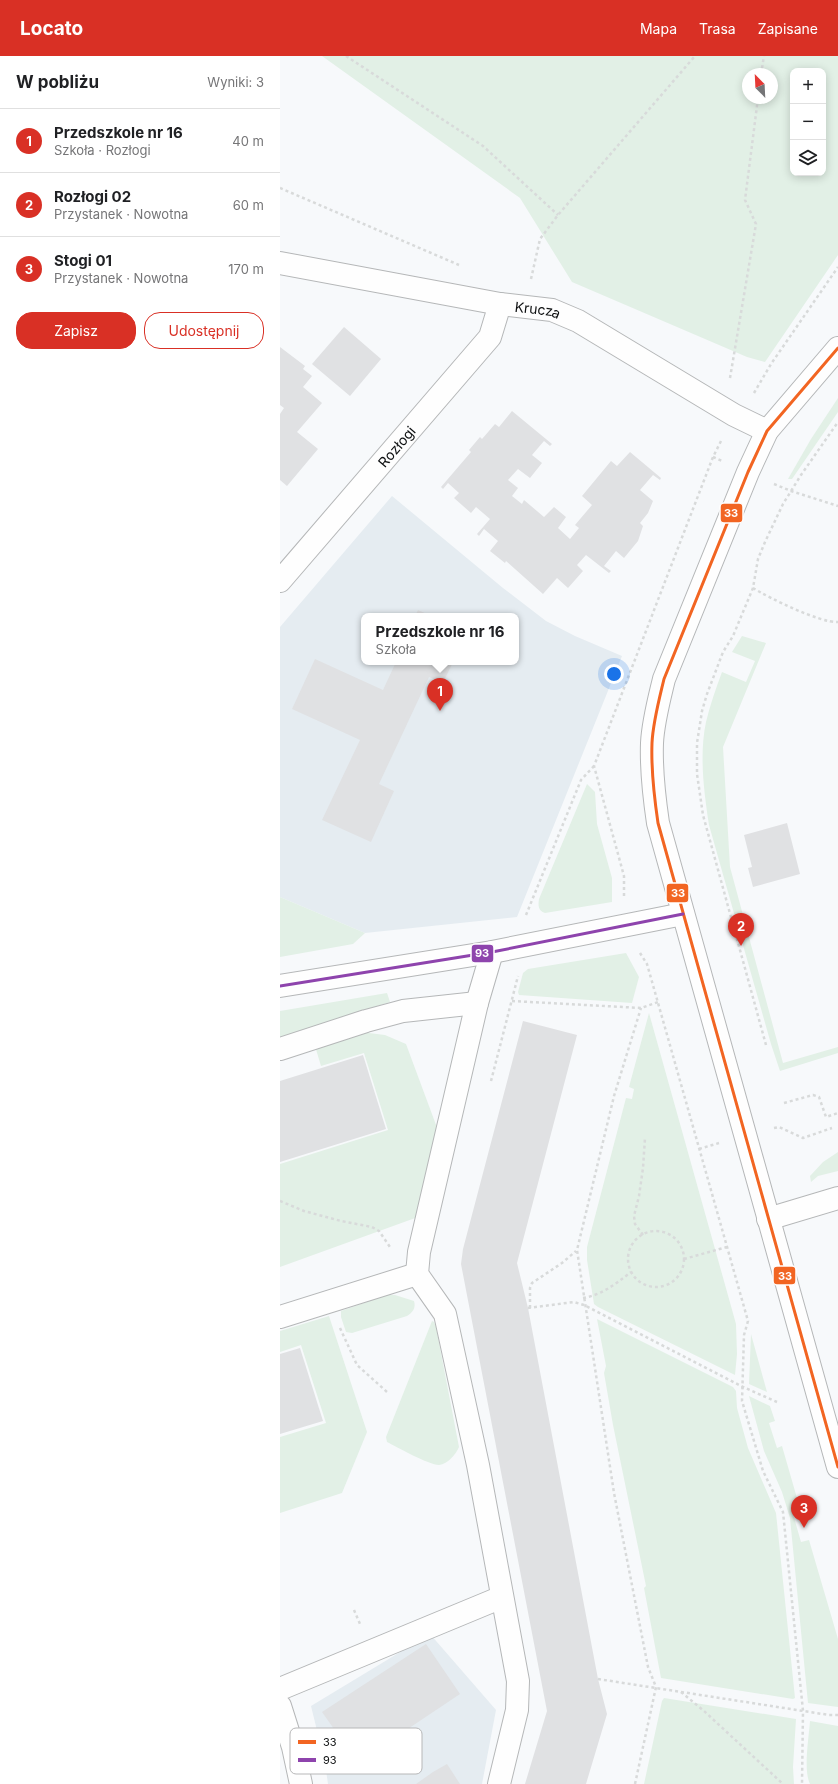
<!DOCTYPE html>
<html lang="pl">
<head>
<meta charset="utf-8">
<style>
  body { margin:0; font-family:Inter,sans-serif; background:#f2f2f2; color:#202124 }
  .controls { position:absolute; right:12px; top:12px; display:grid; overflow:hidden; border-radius:8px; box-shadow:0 2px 10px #0003 }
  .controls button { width:36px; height:36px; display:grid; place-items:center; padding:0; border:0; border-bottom:1px solid #e0e0e0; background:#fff; color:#202124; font:20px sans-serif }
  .compass { position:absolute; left:462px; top:12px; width:36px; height:36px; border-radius:50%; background:#fff; box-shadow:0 2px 10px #0003; rotate:336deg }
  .you { position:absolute; left:334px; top:618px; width:14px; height:14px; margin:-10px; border:3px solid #fff; border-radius:50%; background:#1a73e8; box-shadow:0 0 0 6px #1a73e833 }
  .badge { display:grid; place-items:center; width:26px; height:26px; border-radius:50%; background:#d93025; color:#fff; font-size:13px; font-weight:700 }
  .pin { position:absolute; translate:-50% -33px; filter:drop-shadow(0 1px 2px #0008) }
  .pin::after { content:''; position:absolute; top:21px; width:14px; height:12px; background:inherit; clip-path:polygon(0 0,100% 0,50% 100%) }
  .popup { position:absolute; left:81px; top:557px; width:158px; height:52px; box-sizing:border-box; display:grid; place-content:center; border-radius:8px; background:#fff; filter:drop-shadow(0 1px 3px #0005); font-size:13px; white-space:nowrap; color:#757577 }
  .popup b { font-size:15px; color:#202124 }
  .popup::after { content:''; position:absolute; left:50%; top:100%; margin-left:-8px; border:8px solid transparent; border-top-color:#fff }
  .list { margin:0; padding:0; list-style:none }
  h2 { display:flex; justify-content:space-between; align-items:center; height:52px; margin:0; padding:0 16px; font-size:17px }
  h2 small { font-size:13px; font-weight:400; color:#757577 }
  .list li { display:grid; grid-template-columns:26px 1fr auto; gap:12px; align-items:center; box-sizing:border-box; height:64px; padding:0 16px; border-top:1px solid #e0e0e0 }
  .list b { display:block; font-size:15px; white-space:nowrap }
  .list p { margin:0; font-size:13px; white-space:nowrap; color:#757577 }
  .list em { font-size:13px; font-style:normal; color:#757577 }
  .actions { display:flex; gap:8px; padding:12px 16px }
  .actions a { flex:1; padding:9px 0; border:1px solid #d93025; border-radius:16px; text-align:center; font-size:14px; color:#d93025 }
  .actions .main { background:#d93025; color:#fff }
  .icon { flex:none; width:22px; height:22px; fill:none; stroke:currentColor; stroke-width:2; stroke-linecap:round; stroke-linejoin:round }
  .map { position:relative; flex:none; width:558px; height:1728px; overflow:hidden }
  header { display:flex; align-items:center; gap:24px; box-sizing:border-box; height:56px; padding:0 20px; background:#d93025; color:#fff }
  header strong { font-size:19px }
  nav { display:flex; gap:22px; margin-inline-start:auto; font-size:14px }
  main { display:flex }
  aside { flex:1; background:#fff }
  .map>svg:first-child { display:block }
</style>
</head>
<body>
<header>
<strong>Locato</strong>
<nav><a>Mapa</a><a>Trasa</a><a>Zapisane</a></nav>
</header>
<main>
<aside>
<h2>W pobliżu<small>Wyniki: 3</small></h2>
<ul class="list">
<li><span class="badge">1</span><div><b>Przedszkole nr 16</b><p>Szkoła · Rozłogi</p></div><em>40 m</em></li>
<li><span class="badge">2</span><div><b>Rozłogi 02</b><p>Przystanek · Nowotna</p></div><em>60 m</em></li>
<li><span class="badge">3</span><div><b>Stogi 01</b><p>Przystanek · Nowotna</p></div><em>170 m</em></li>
</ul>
<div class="actions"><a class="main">Zapisz</a><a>Udostępnij</a></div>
</aside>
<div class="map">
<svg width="558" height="1728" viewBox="0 0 558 1728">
  <rect width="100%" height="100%" fill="#f7f9fb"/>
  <g fill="#e5ecf1" fill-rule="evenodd">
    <path d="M112,440L223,532L266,565L295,580L342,600L237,861L85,877L0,841V571ZM84,560H236V606H84Z"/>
    <path d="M150,1578L216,1654L202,1728H48L45,1707L31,1650Z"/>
  </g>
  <g fill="#e2f0e6" fill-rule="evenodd">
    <path d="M42,0H558V199L485,306L467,301L292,226L240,142ZM513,15H543V117H513ZM468,18H492V42H468Z"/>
    <path d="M558,342V356L512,423H508L531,383Z"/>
    <path d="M462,580L486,587L443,691L450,811L503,1007L558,991V997L500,1015L491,988L429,769C424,736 419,699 426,666C430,649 436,632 442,616L466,626L475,605L452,596Z"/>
    <path d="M307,728L315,736L317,768L332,822V846L265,857C258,855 258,849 259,843Z"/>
    <path d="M0,841L85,877L73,888L0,901Z"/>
    <path d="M346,897L359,921L352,947L239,939L238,936L243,917L248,913Z"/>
    <path d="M107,937L110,946L0,981V955Z"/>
    <path d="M369,957L456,1268L457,1298L455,1319L318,1251L314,1248L307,1204V1191L346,1042L352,1043L354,1033L349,1031Z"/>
    <path d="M81,976L105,979L126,988L159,1077L138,1161L0,1211V1108L108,1074L84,997L41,1010L35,990Z"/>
    <path d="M558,1096V1115L538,1120L531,1126L530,1120L543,1106Z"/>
    <path d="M107,1239H115L134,1245C136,1252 133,1256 127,1260L72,1277L66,1276L61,1261V1255Z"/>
    <path d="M49,1260L87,1376L62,1437L0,1457V1381L46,1367L21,1289L0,1296V1275Z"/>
    <path d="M317,1263L453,1331L456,1335L457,1352L468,1392L496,1457L515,1642L513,1643L381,1622L364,1532L366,1530L333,1369L324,1317L326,1310Z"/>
    <path d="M152,1265L154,1266L156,1271L179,1391C176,1398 168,1408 159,1409C149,1409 117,1391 107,1386L106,1381Z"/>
    <path d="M471,1278L487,1336L469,1328Z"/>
    <path d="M469,1340L490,1350L495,1365L489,1367L497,1392L502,1390L521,1456L513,1458L521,1486L529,1484L558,1583V1651L528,1647L510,1462L502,1436L484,1395Z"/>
    <path d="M384,1642L516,1663L513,1711L514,1728H364L382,1645Z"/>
    <path d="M530,1665L558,1670V1728H530C523,1714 529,1681 530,1665Z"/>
  </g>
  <g fill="#e0e1e3">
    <path d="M64,271L101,303L70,340L32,308Z"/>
    <path d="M0,291L25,310L23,313L32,320L23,331L42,347L17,376L38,393L7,430L0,424V358L4,352L0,349Z"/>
    <path d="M232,355L272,388L270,390L264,385L252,399L262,407L250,422L238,413L228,424L238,432L232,440L242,448L244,444L264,461L274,451L286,461L278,472L290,483L299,472L295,469L312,449L302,440L331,405L337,410L350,396L381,422L380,424L373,419L360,434L373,445L368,457L360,467L363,470L358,485L344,502L336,495L324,510L331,515L329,517L306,499L297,509L303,515L288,532L277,522L263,538L226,505L225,507L210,495L218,485L204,473L199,480L197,478L210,463L196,451L191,457L174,442L179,437L168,427L163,433L161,431L191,396L189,394L200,381L202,383L215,368L219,371Z"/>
    <path d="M138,554L151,560H135Z"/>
    <path d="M35,603L103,634L116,606H173L163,627L149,621L99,728L114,735L91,786L42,764L80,684L12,653Z"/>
    <path d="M507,767L520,818L473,831L468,812L472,811L464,779Z"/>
    <path d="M243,965L297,979L237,1207L248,1252L318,1623L327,1658L306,1728H245L267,1655L181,1208L183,1193Z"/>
    <path d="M83,999L106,1073L0,1106V1025Z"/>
    <path d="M20,1292L43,1365L0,1378V1298Z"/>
    <path d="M146,1588L180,1638L65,1715L47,1689L59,1680L42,1656Z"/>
    <path d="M167,1708L180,1728H136L153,1716Z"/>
  </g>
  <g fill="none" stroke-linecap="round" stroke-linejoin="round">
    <g stroke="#b5b7b8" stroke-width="24">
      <g id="minor">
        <path id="s1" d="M0,207L220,248L272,254L298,265L454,359L487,375"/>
        <path d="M558,292L487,375L468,416L384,623C379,644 373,666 372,687C371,714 374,740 378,767L558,1411"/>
        <path id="s2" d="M0,525L210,281L220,248"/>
        <path d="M212,896L197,947L139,1196L137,1218L165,1258L198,1409L238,1625L237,1654L219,1728"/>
        <path d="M0,930L212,896L403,858"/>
        <path d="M0,993L86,965L123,955L197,947"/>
        <path d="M488,1163L558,1142"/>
        <path d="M0,1261L137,1218"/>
        <path d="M0,1633L222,1541"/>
        <path d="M0,1650L13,1691L21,1728"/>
      </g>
    </g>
    <g stroke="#d8dada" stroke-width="2.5" stroke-dasharray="3 3" stroke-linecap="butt">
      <path d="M66,0L203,90L278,159"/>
      <path d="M481,18L484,0"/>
      <path d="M0,132L179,209"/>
      <path d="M251,223L260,183L278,159L415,0"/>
      <path d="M450,322L476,168L465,144L478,42"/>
      <path d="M474,337L491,308L558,211"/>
      <path d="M433,401L442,405"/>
      <path d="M494,428L511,435L558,450"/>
      <path d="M473,532C489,542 540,567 558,566"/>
      <path d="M344,840V820L314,710L433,401L441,385"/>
      <path d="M246,859L301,724L314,710"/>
      <path d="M360,897L367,908L468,1265L464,1279L462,1345L483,1415L503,1456L523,1655L522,1728"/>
      <path d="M232,945L361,952L378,946"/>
      <path d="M486,989L423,759L417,718V687L422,655L427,638L443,596L453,580L473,532L478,503L485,486L503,448L521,419L558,366"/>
      <path d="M211,1025L238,920"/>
      <path d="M504,1047L533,1039L539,1041L546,1061L558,1057"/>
      <path d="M494,1072L499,1071L523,1082L552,1072"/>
      <path d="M419,1093L439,1087"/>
      <path d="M0,1145L24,1155L61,1165L92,1171L99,1175L110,1191"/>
      <circle cx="376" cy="1203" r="28"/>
      <path d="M363,1179L355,1168L354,1160L359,1140L363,1112L365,1082"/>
      <path d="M404,1203L447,1191"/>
      <path d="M303,1242C322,1239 337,1227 351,1216"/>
      <path d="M248,1252L294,1246L304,1249L463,1331L497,1346"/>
      <path d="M250,1252V1232L252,1227L282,1207L296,1195"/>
      <path d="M60,1272L77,1309L107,1336"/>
      <path d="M74,1554L80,1568"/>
      <path d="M318,1623L549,1659H558"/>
      <path d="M401,1636L424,1655L503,1728"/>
      <path d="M355,1728L376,1631L368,1611L334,1437L297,1194L334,1040L361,952"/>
    </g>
    <use href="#minor" stroke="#fefefe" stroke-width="22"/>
    <g stroke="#fff" stroke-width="6">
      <path id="bus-1" d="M558,292L487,375L468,416L384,623C379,644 373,666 372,687C371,714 374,740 378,767L558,1411"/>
    </g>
    <g stroke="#fff" stroke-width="6">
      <path id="bus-2" d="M0,930L212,896L403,858"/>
    </g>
    <use href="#bus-1" stroke="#f26522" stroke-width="3"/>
    <use href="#bus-2" stroke="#8e44ad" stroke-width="3"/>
  </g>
  <g text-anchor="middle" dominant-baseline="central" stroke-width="4" stroke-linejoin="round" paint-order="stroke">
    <g font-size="14" fill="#0e1011" stroke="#fff">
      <text stroke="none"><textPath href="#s1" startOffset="262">Krucza</textPath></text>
      <text stroke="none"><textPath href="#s2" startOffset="178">Rozłogi</textPath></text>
    </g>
  </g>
  <rect x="10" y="1672" width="132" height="46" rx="6" fill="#fff" stroke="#b7b7b8" stroke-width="1"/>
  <rect x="18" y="1684" width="18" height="4" fill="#f26522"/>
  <rect x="18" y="1702" width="18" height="4" fill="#8e44ad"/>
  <g font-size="11" fill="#0e1011">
    <text x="43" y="1690">33</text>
    <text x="43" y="1708">93</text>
  </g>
  <g stroke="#fff" stroke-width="1.5">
    <rect x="440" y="447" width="23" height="20" rx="4" fill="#f26522"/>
    <rect x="386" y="827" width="23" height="20" rx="4" fill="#f26522"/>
    <rect x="191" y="888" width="23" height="19" rx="4" fill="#8e44ad"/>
    <rect x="493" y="1210" width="23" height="19" rx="4" fill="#f26522"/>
  </g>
  <g font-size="11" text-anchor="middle" font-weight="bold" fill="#fff">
    <text x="451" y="461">33</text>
    <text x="398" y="841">33</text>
    <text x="202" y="901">93</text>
    <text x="505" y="1224">33</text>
  </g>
</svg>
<div class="controls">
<button>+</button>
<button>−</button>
<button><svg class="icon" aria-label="layers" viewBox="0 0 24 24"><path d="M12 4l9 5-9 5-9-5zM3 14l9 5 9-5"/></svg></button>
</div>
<svg class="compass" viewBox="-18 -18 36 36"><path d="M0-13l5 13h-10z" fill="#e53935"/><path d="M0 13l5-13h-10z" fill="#757577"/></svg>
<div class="you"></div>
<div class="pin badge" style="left:160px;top:655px">1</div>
<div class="popup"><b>Przedszkole nr 16</b>Szkoła</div>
<div class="pin badge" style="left:461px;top:890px">2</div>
<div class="pin badge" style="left:524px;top:1472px">3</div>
</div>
</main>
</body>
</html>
